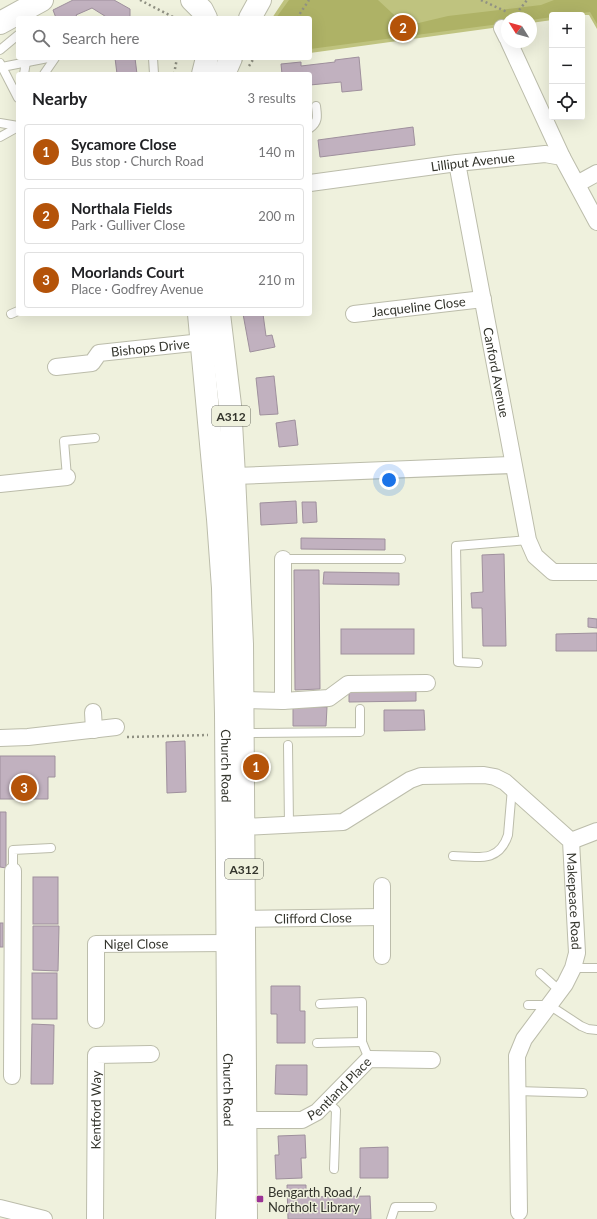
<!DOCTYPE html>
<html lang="en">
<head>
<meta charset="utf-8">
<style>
  body { margin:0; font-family:Lato,sans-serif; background:#f6f6f6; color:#202124 }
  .controls { position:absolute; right:12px; top:12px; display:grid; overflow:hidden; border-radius:4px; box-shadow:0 4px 16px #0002 }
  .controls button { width:36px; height:36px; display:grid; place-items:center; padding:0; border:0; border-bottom:1px solid #e0e0e0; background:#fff; color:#202124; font:20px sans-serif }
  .compass { position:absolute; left:501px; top:12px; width:36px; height:36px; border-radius:50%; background:#fff; box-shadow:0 4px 16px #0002; rotate:307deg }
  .you { position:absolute; left:389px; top:480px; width:14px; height:14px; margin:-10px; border:3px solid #fff; border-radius:50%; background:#1a73e8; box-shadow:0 0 0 6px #1a73e833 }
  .badge { display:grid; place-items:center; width:26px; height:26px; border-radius:50%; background:#b45309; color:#fff; font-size:13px; font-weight:700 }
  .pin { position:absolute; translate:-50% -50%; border:2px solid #fff; box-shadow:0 1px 4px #0006 }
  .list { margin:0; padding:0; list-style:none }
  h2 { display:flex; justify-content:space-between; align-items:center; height:52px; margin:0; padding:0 16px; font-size:17px }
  h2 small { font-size:13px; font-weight:400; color:#757577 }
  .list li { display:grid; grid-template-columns:26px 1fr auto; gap:12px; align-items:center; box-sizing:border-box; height:56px; margin:0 8px 8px; padding:0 8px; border:1px solid #e0e0e0; border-radius:4px }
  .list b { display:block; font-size:15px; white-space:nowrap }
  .list p { margin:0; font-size:13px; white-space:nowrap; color:#757577 }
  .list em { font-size:13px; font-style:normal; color:#757577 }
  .icon { flex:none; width:22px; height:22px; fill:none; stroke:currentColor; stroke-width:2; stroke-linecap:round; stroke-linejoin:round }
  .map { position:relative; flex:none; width:597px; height:1219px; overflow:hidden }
  .search { position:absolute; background:#fff; box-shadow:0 4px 16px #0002; left:16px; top:16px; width:296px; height:44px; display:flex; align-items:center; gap:10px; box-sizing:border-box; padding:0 14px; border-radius:4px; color:#757577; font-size:15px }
  .panel { position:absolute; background:#fff; box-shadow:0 4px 16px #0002; left:16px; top:72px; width:296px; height:244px; border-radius:4px }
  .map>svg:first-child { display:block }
</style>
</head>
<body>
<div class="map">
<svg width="597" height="1219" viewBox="0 0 597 1219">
  <rect width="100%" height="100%" fill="#eff1dd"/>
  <path fill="#bfc37f" d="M284,0H597V29L589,15H552V20L531,23V18H507V26L310,53V18H272Z"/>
  <path fill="#aeb266" d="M289,0H378L406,26L448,16L541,5L554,0H597V24L590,12L565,15H552V17L531,20V18H507V23L310,49V18H276Z"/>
  <g fill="#c1b1bf" stroke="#9f909d">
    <path d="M73,0H114L130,9V18H108L92,8L76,15L78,18H56L53,10Z"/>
    <path d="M359,57L362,90L342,92L341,82L310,85V74H282L281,64L301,62V66L335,62V60Z"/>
    <path d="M115,58H135L137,74H117Z"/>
    <path d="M413,127L415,145L320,157L318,140Z"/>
    <path d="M243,314H263L266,336L272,335L275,347L250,352Z"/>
    <path d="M274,376L278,414L260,415L256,378Z"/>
    <path d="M295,420L298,445L279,447L276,423Z"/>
    <path d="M296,501L297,523L261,525L260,503Z"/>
    <path d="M302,502H316L317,522L303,523Z"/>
    <path d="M301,538L385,539V550L301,549Z"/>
    <path d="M504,554L506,646H483L482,608H472L471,593L483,592L482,555Z"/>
    <path d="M294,570H319L320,689L295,690Z"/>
    <path d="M324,572L399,573V585L323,584Z"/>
    <path d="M588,618L597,619V628L588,627Z"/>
    <rect x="341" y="629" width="73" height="25"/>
    <path d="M597,633V651H556V634Z"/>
    <path d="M416,691V701L349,702V692Z"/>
    <path d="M293,706L327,707L326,726H293Z"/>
    <path d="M384,710H424L425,730L384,731Z"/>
    <path d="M185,741L186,792L167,793L166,742Z"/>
    <path d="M0,756H55V777H48V799H0Z"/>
    <path d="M0,812H6V868L0,867Z"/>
    <rect x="33" y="877" width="25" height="47"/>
    <rect x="0" y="923" width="3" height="24"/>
    <path d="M33,926H59L58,971L33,970Z"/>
    <rect x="32" y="973" width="25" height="46"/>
    <path d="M271,986H300V1011H305V1043H277V1014H271Z"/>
    <path d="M32,1024L54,1025L53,1084H31Z"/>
    <path d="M276,1065H307V1095L275,1094Z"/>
    <path d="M305,1135L306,1158H301L302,1178L276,1179L275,1155H279L278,1136Z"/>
    <path d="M388,1147V1178H360V1148Z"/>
    <path d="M287,1185H306V1197L370,1196L371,1219H288Z"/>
  </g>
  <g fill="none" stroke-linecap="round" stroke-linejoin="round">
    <g stroke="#bcbdab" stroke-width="10">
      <g id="lane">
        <path d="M0,50L18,35"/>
        <path d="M153,58L154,74"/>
        <path d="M0,63L18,98"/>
        <path d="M2,67L48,58"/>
        <path d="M24,74L26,62"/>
        <path d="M44,74L55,58"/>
        <path d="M0,123L18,126"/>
        <path d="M310,128C319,122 317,115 316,106"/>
        <path d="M0,137L18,127"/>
        <path d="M11,314L18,311"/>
        <path d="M67,477L64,441L95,438"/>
        <path d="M283,559H401"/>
        <path d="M478,663L458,662L456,546L528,540"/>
        <path d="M243,733L360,732V709"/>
        <path d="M288,745L289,825"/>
        <path d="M453,856C478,857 499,863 508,835L512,788"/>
        <path d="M13,871V850L51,848"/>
        <path d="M573,968H597"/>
        <path d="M540,973L560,991"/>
        <path d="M320,1004L362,1002V1042L369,1059"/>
        <path d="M528,1005H549L581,1026L588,1029L597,1030"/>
        <path d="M317,1043L362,1042"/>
        <path d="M517,1091L583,1093"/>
        <path d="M327,1102L336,1110L334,1169"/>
        <path d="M391,1219L395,1207H432"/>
      </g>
    </g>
    <g stroke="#bcbdab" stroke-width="18">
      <g id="street">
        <path d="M502,28L507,38"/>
        <path d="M509,42L562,157"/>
        <path id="s1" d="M457,163L528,540L535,556L553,572H597"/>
        <path id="s2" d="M310,183L457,163L545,154L562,157L597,222"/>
        <path d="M577,184L597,173"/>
        <path id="s3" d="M354,314L483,299"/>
        <path id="s4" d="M56,367L92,363L99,353L202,342"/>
        <path d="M234,476L513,465"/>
        <path d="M0,484L67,477"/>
        <path d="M283,559V701"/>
        <path d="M242,700L283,701L329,698L348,684L427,683"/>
        <path d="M93,712L94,730"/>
        <path d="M0,738L28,737L116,727"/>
        <path id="s5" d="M243,827L343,822L410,780L421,776L484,775L495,777L505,782L571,841L577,953L573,968L565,984L524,1039L517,1056L519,1212"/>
        <path d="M571,841L597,831"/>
        <path id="s6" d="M244,919L382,917"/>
        <path d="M382,956V886"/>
        <path id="s7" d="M96,1020V944L227,943"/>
        <path d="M12,1076L13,871"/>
        <path id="s8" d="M245,1120H302L317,1112L369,1059L432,1060"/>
        <path d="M0,1208L44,1219"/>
        <path id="s9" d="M95,1219L96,1055L151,1054"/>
      </g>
    </g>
    <g stroke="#bcbdab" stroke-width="24">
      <g id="highway">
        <path d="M192,0L202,10L206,18"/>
        <path d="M250,18L260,0"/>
        <path d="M0,23L42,0"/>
        <path d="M203,74L207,58"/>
        <path d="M224,74L231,58"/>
        <path id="s10" d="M199,314L218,519L223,588L226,714L229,1170L227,1219"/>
        <path d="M219,314L230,405L234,476L242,644L246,1219"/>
      </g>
    </g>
    <g stroke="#909183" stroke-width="2.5" stroke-dasharray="2 3" stroke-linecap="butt">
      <path d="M140,0L175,18"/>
      <path d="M481,0L507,12"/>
      <path d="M297,18L309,0"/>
      <path d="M513,18L527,0"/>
      <path d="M249,66L254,58"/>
      <path d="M174,74L177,58"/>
      <path d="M127,737L208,735"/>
    </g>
    <use href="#lane" stroke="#fff" stroke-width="8"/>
    <use href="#street" stroke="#fff" stroke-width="16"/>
    <use href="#highway" stroke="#fff" stroke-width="22"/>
  </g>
  <rect fill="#9b3395" stroke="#eff1dd" stroke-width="1.5" x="256" y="1195" width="8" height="8" rx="2"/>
  <g text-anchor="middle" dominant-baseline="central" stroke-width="3" stroke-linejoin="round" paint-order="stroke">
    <g fill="#eff1dd" stroke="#6b6d61" stroke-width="1">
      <rect x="212" y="406" width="38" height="20" rx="3"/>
      <rect x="225" y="859" width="38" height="20" rx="3"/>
    </g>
    <g font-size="12" font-weight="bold" fill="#33342c">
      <text x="231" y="416">A312</text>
      <text x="244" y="869">A312</text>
    </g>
    <g font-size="13" fill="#33342c" stroke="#eff1dd">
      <text stroke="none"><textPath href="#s2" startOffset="164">Lilliput Avenue</textPath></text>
      <text stroke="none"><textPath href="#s3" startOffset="65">Jacqueline Close</textPath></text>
      <text stroke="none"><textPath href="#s4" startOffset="100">Bishops Drive</textPath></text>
      <text stroke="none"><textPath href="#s1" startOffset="213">Canford Avenue</textPath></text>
      <text stroke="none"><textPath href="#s10" startOffset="453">Church Road</textPath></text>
      <text stroke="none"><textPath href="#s5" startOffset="425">Makepeace Road</textPath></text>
      <text stroke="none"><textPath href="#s6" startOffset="69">Clifford Close</textPath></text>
      <text stroke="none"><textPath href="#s7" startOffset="116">Nigel Close</textPath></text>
      <text stroke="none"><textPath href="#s10" startOffset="777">Church Road</textPath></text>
      <text stroke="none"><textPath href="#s8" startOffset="106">Pentland Place</textPath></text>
      <text stroke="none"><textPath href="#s9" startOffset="109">Kentford Way</textPath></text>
    </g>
    <g font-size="13" fill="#33342c" stroke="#eff1dd" text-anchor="start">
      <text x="268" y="1192">Bengarth Road /<tspan x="268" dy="15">Northolt Library</tspan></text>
    </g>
  </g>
</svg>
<div class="controls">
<button>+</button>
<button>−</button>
<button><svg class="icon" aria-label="locate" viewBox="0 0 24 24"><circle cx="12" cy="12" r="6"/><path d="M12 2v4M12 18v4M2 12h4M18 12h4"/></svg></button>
</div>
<svg class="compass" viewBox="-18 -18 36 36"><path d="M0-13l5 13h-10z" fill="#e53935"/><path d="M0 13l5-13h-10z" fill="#757577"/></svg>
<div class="you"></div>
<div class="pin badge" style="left:256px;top:767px">1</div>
<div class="pin badge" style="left:403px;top:28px">2</div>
<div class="pin badge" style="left:24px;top:788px">3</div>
<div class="search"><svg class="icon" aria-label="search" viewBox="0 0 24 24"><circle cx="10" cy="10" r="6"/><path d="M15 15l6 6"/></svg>Search here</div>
<section class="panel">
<h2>Nearby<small>3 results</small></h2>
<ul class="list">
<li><span class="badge">1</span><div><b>Sycamore Close</b><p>Bus stop · Church Road</p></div><em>140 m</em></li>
<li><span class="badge">2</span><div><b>Northala Fields</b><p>Park · Gulliver Close</p></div><em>200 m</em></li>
<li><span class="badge">3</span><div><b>Moorlands Court</b><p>Place · Godfrey Avenue</p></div><em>210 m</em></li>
</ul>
</section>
</div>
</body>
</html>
